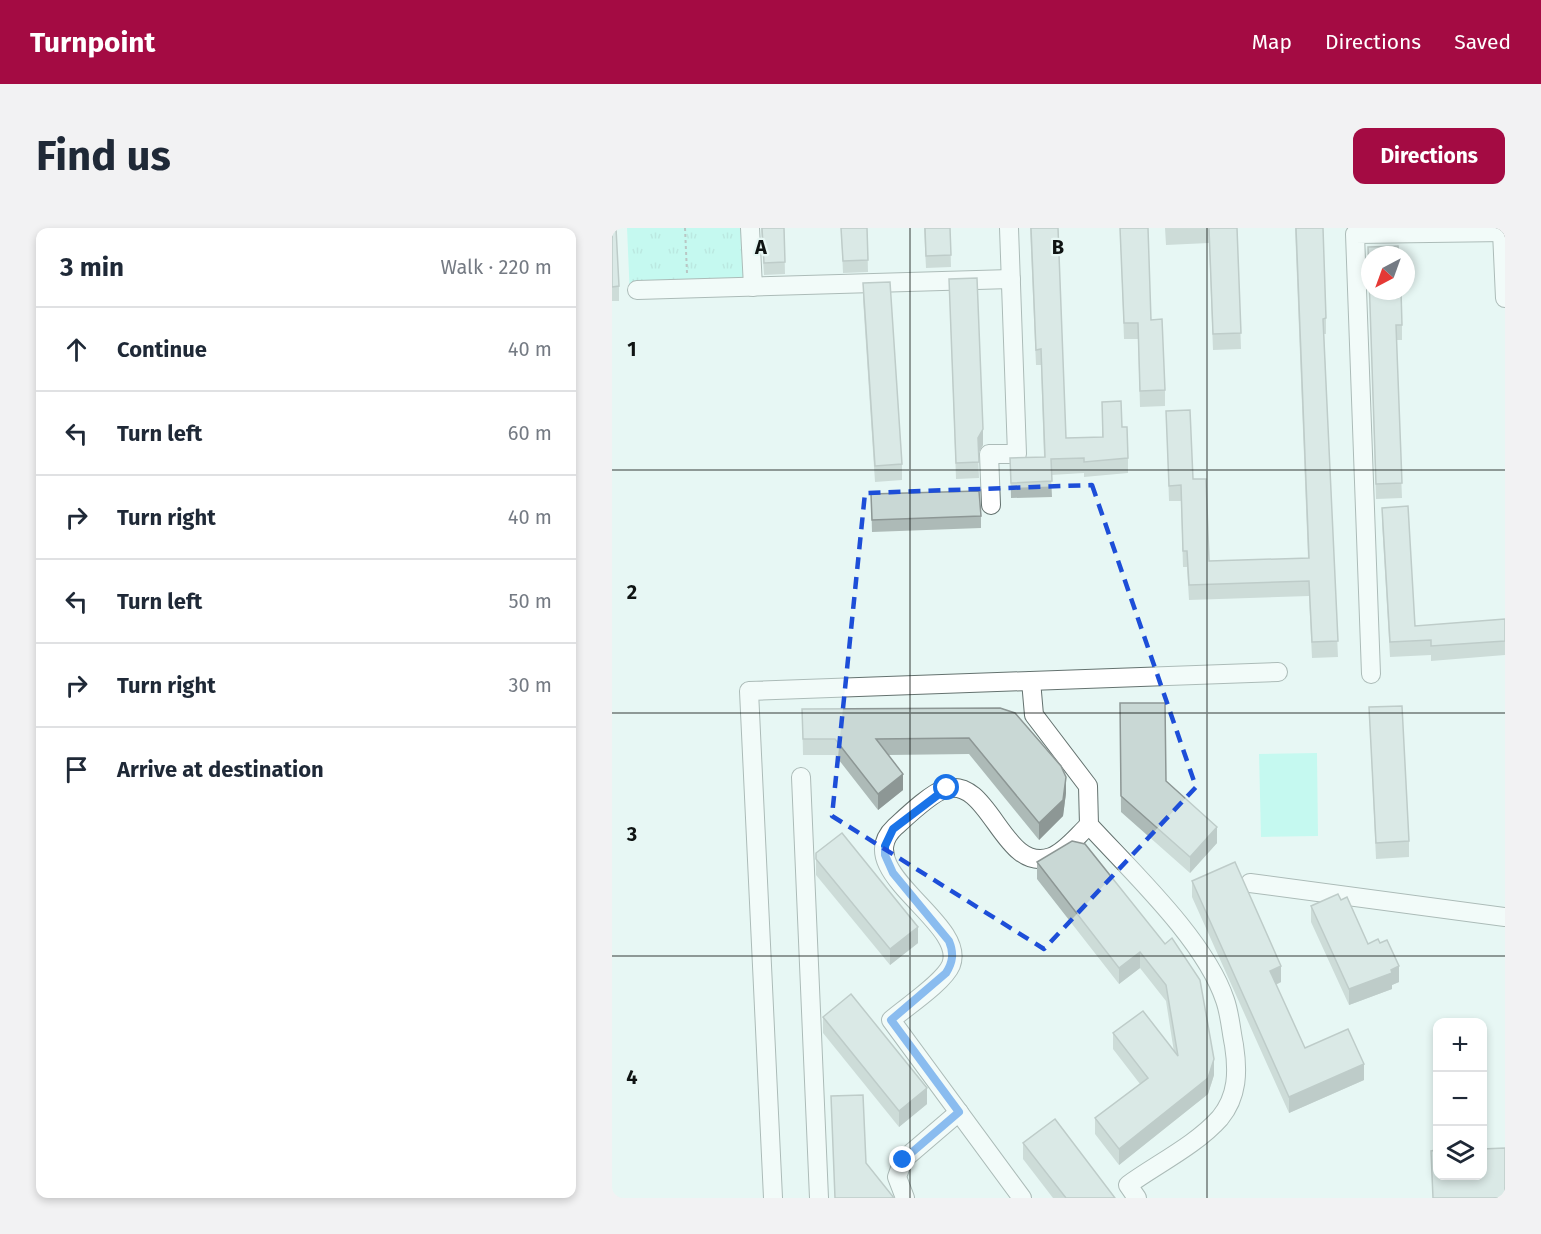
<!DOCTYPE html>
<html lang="en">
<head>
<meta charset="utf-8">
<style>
  body { margin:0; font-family:"Fira Sans",sans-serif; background:#f2f2f3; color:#1f2937 }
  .controls { position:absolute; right:18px; bottom:18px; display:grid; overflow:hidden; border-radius:12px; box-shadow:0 3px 9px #0003 }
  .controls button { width:54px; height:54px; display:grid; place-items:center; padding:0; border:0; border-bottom:2px solid #e0e1e3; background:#fff; color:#1f2937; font:30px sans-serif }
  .compass { position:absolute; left:749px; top:18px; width:54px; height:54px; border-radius:50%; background:#fff; box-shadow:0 3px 9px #0003; rotate:221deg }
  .stop { position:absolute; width:18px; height:18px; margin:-14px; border:4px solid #1a73e8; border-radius:50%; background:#fff }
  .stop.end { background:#1a73e8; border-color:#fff; box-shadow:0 2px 6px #0008 }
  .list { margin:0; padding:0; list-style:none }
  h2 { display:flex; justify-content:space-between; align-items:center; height:78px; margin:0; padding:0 24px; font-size:26px }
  h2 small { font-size:20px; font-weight:400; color:#747a83 }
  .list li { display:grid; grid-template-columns:39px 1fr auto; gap:18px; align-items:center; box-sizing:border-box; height:84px; padding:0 24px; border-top:2px solid #e0e1e3 }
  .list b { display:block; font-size:22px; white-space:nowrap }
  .list em { font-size:20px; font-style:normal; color:#747a83 }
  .icon { flex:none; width:33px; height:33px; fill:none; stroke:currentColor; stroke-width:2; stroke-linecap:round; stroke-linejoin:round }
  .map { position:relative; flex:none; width:893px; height:970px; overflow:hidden; border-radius:12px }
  header { display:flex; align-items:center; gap:36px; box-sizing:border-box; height:84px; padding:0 30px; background:#a40b43; color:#fff }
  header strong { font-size:28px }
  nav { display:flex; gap:33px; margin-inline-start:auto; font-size:21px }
  .intro { display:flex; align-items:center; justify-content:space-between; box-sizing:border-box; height:144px; padding:0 36px }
  h1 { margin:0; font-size:42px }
  .button { padding:15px 27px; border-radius:12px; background:#a40b43; color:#fff; font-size:21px; font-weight:700 }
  main { display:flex; gap:36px; padding:0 36px }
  aside { flex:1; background:#fff; border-radius:12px; box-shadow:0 3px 9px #0003 }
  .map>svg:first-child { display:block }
</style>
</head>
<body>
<header>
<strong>Turnpoint</strong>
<nav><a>Map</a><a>Directions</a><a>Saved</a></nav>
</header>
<div class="intro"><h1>Find us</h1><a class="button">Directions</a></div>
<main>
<aside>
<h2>3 min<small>Walk · 220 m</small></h2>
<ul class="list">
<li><svg class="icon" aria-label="ahead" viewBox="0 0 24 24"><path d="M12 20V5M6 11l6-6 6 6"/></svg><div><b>Continue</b></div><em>40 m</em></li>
<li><svg class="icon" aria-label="left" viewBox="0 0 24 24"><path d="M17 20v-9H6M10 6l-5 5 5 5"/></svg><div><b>Turn left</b></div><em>60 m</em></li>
<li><svg class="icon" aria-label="right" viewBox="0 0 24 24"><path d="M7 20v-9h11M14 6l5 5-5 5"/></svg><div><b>Turn right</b></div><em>40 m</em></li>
<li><svg class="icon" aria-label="left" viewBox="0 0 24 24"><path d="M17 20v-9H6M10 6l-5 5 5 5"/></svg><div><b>Turn left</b></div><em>50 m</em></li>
<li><svg class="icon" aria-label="right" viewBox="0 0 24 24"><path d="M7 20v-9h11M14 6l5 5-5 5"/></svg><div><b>Turn right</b></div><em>30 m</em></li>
<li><svg class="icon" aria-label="arrive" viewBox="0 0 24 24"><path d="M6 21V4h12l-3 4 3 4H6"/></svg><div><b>Arrive at destination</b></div></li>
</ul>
</aside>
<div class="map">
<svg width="893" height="970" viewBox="0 0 893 970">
  <defs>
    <pattern id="park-tufts" width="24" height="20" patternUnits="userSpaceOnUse" patternTransform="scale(1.5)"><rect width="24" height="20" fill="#9cfbeb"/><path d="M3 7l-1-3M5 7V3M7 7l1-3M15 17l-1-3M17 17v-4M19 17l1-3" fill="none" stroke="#85d6c9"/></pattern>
  </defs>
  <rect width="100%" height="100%" fill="#e7f7f4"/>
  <path fill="#9cfbeb" d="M705,525L706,608L649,609L647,526Z"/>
  <path fill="url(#park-tufts)" d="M15,0H129L132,65L18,69Z"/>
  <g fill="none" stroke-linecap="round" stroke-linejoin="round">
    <g stroke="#64726f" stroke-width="20">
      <g id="minor">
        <path d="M138,0L141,59"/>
        <path d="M890,4L893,70"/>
        <path d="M25,62L399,51"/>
        <path d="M379,277L377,226H405L397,0"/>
        <path d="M759,446L743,6L893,4"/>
        <path d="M419,453L422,487L476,558L477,597C520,644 593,712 613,772C618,786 619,803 622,817C626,843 626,868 608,890C584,917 545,936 516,957L525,970"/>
        <path d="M189,549L207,970"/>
        <path d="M638,655L893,689"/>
        <path d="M161,970L137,463L666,444"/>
        <path d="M293,970L285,949L291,932L347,884"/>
        <path d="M410,970L279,792C294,779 332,754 339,737C356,694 236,643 283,599C294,589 319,565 333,561C378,547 391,647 439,629C453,624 465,608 477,597"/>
      </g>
    </g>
    <path stroke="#808b89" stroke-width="2" stroke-dasharray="3 3" stroke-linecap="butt" d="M73,0L75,45"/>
    <use href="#minor" stroke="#fff" stroke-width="18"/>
  </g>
  <g fill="#adbab7">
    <path d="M0,0L7,58V73H0Z"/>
    <path d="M149,0H172L173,46L152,47Z"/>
    <path d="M229,0H255L256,44L231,45Z"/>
    <path d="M312,0H338L339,39L314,40Z"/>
    <path d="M418,0H446L454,210L490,209V174L510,199L516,230V245L472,249V245L439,247L440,269L399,270L398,230L432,229L429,137H424Z"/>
    <path d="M508,0L539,92L553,162V178L528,179L526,111H512Z"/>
    <path d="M553,0H625L629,121L601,122L597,15L554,17Z"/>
    <path d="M683,0H711L714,90V106H712L726,429L700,430L697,368L577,372L575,339H571L569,273H557L554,183L581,251L597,333L696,330Z"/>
    <path d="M756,19L790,97V112H784L790,270L764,271Z"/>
    <path d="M337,51L371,217L366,225L367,250L344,251Z"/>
    <path d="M251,55L290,236V252L263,254L251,71Z"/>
    <path d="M259,266L369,288V300L260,304Z"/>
    <path d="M770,280L803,398L893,391V427L819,433V427L778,429L770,294Z"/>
    <path d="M508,475L554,553L605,615L578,645L509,584Z"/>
    <path d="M757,479L797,613V629L764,631Z"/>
    <path d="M388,480L454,565L451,588L427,612L357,526L276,527L291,562L266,582L223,527H191L190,481Z"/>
    <path d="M204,625L306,715L278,737L204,647Z"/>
    <path d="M425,634L553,716L602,847L596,866L507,937L483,906V890L528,856L501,821V805L562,824L554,773L528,740L507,756L425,651Z"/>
    <path d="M580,653L669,754L664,757L693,820L752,852L677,885L580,669Z"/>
    <path d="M729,672L756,716L787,754L780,757V761L737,777L699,694V678Z"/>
    <path d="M211,789L315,876L287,899L211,805Z"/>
    <path d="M219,868L254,935L282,970H223Z"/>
    <path d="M411,915L503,970H441L411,931Z"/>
  </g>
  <g fill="#8d9795">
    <path d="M371,201V217L366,226V210Z"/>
    <path d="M291,546V562L266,582V566Z"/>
    <path d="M454,549V565L451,588L427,612V595Z"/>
    <path d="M605,599V615L578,645V629Z"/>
    <path d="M306,699V715L278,737V721Z"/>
    <path d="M528,724V740L507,756V740Z"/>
    <path d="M669,738V754L658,759V743Z"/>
    <path d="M787,738V754L780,757V761L737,777V761Z"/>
    <path d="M602,831V847L596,866L507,937V921Z"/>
    <path d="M752,836V852L677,885V869Z"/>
    <path d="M315,860V876L287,899V883Z"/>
  </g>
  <g fill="#c9d8d5" stroke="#8d9795" stroke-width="1.5">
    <path d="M0,0H4L7,58L0,59Z"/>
    <path d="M150,0H172L173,34L152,35Z"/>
    <path d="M229,0H255L256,32L231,33Z"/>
    <path d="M313,0H338L339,27L314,28Z"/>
    <path d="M419,0H446L454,210L491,209L490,174L509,173L510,199H515L516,230L472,234V230L439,231L440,253L399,255L398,230L433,229L429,121L424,122Z"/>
    <path d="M508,0H536L539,92L550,91L553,162L528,163L526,95H512Z"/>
    <path d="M597,0H625L629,105L601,106Z"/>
    <path d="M684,0H711L714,90L711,91L726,413L700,414L697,353L577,357L575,323H571L569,257L557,258L554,183L578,182L581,251H594L597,333L697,330Z"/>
    <path d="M786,18L787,27H758V63H789L790,97H784L790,255L764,256L756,19Z"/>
    <path d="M365,50L371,201L366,210L367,234L344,235L337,51Z"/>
    <path d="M278,54L290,236L263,238L251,55Z"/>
    <path d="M367,263L369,288L260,292L259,266Z"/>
    <path d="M796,278L803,398L893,391V413L819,418V412L778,414L770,280Z"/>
    <path d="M508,475H553L554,553L605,599L578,629L509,568Z"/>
    <path d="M790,478L797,613L764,615L757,479Z"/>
    <path d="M388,480L403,485L449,538L454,549L451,572L427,595L357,510L264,511L291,546L266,566L223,511H191L190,481Z"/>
    <path d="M230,605L306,699L278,721L204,631V625Z"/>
    <path d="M460,613L473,616L553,716L560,710L588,752L602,831L596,850L507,921L483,890L536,850L501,805L531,783L566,828L554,757L528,724L507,740L425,634Z"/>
    <path d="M623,634L669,738L658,743L693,820L736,801L752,836L677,869L580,653Z"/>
    <path d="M726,666L729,672L735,669L756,716L766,711L768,715L775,712L787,738L779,742L780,745L737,761L699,678Z"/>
    <path d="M239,766L315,860L287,883L211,789Z"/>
    <path d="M251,867L254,935L282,970H223L219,868Z"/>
    <path d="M443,891L503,970H454L411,915Z"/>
    <path d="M893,920V970H821L819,923L825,922V948H870V921Z"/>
  </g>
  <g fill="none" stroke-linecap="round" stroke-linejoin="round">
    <path stroke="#1a73e8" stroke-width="8" d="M291,932L347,884L279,792L334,745C341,734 342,725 337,713L281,645L273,627V618L281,601L335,560"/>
  </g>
  <path d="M0 0H893V970H0ZM480,257L584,559L432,721L220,588L253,265Z" fill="#e7f7f4" fill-opacity=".55" fill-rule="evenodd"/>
  <path fill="none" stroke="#1d4ed8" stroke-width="4.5" stroke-dasharray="12 8" stroke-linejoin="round" d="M480,257L584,559L432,721L220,588L253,265Z"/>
  <path fill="none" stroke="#0f1413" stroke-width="1.5" stroke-opacity="0.55" d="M298,0V970M595,0V970M0,242H893M0,485H893M0,728H893"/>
  <g font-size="20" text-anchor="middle" font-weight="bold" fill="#0f1413" stroke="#e7f7f4" stroke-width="4.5" stroke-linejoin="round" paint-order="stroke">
    <text x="149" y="26">A</text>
    <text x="446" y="26">B</text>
    <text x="20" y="128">1</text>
    <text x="20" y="371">2</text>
    <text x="20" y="613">3</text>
    <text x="20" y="856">4</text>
  </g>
</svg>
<div class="controls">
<button>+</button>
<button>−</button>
<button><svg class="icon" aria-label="layers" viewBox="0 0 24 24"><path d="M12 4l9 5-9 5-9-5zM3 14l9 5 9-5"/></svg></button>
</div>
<svg class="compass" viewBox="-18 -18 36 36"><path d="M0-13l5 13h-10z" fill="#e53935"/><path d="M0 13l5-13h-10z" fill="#747a83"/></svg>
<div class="stop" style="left:335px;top:560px"></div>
<div class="stop end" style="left:291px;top:932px"></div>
</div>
</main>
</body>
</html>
